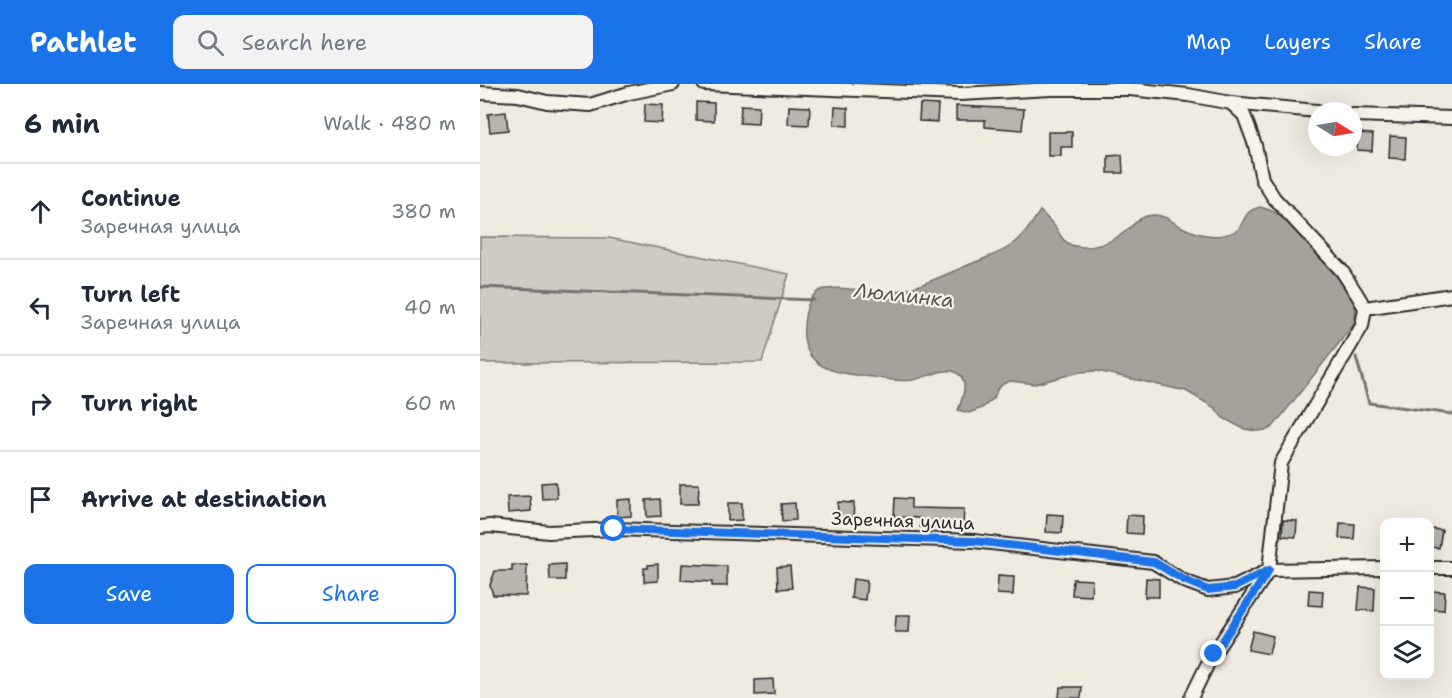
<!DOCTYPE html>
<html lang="en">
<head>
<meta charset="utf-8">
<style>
  body { margin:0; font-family:"Shantell Sans",sans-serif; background:#f2f2f3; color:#1f2937 }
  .controls { position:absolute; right:18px; bottom:18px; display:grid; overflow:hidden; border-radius:12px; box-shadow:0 6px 24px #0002 }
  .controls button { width:54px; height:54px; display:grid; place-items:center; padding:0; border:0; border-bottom:2px solid #e0e1e3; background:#fff; color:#1f2937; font:30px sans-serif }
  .compass { position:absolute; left:828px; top:18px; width:54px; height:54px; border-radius:50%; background:#fff; box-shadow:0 6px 24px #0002; rotate:101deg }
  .stop { position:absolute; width:18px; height:18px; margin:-14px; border:4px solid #1a73e8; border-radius:50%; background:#fff }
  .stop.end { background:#1a73e8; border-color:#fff; box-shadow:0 2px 6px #0008 }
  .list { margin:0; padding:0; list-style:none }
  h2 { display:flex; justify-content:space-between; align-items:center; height:78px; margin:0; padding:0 24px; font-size:26px }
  h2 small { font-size:20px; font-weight:400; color:#747a83 }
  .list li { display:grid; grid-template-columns:39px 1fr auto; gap:18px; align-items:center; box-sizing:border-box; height:96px; padding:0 24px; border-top:2px solid #e0e1e3 }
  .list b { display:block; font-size:22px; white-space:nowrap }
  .list p { margin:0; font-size:20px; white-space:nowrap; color:#747a83 }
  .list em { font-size:20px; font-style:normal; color:#747a83 }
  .actions { display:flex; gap:12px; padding:18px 24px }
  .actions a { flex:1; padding:14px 0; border:2px solid #1a73e8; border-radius:12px; text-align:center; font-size:21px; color:#1a73e8 }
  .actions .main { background:#1a73e8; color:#fff }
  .icon { flex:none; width:33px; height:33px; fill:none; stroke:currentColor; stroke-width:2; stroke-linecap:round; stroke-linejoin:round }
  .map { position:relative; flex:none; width:972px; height:614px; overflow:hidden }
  header { display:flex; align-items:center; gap:36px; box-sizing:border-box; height:84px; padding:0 30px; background:#1a73e8; color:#fff }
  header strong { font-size:28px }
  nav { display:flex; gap:33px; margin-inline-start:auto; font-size:21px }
  .search { width:420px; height:54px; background:#f2f2f3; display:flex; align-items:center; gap:15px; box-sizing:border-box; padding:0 21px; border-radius:12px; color:#747a83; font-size:22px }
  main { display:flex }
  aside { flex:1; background:#fff }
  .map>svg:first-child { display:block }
</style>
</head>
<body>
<header>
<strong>Pathlet</strong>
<div class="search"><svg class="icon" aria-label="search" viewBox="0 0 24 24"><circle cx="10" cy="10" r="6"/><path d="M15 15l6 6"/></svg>Search here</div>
<nav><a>Map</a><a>Layers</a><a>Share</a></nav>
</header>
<main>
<aside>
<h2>6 min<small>Walk · 480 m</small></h2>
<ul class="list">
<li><svg class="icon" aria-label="ahead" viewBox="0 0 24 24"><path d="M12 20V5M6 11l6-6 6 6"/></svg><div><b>Continue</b><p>Заречная улица</p></div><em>380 m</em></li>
<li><svg class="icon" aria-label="left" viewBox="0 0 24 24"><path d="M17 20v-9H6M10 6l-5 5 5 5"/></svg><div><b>Turn left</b><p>Заречная улица</p></div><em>40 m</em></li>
<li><svg class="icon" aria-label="right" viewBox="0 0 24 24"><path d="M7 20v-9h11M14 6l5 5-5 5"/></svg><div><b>Turn right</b></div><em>60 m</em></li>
<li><svg class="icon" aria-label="arrive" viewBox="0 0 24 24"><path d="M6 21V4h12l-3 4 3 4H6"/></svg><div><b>Arrive at destination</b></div></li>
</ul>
<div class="actions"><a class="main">Save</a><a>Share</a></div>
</aside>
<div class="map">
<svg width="972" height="614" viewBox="0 0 972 614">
  <rect width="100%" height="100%" fill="#efebe0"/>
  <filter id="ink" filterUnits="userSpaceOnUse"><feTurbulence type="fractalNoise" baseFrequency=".0167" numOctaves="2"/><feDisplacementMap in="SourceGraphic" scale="12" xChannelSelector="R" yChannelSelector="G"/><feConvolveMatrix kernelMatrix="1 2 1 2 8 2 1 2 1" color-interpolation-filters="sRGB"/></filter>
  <g filter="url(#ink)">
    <path fill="#cfcbc2" stroke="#7d7b76" stroke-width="1.5" d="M0,153L129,154L309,190L282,278L0,279Z"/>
    <path fill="#a4a29a" stroke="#74726e" stroke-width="1.5" d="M780,123C786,125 792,126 797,130C810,138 869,204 874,217C877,224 875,233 874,240L793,343L787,346L777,347L764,345L743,334L735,324L706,307L617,287L600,288L555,300L530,297L523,300L517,306L514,314L502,324L489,329L478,326C482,316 490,296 477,289C466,282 446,294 433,296C420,298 406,295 393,293C358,289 320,287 324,241C325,229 328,211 341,206C355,201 387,208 404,208C433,208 461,192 486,182C501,175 518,171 532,161C544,153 552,139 560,127C565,132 572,138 576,144C581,152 584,160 595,162C613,166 632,158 646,147C656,139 659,132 673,131C686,131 691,138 702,143C719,152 743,156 759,145C766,133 765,127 780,123Z"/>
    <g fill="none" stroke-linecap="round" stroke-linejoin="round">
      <g stroke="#74726e" stroke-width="3">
        <path d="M0,203L334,216"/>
        <path d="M876,273L889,319L972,330"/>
      </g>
    </g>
    <g fill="#b8b5ae" stroke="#2b2b2b" stroke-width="1.5">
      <path d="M216,18L234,19V37L216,36Z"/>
      <path d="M165,20L183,21L182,39L164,38Z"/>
      <path d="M440,20L458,21L457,38L439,37Z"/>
      <path d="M261,21L279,22L278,40L260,39Z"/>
      <path d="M309,22L330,23L329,41L308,40Z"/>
      <path d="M476,22L544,25L542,46L505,43V36H476Z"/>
      <path d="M355,23L368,24V42L354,41Z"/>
      <path d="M26,28L28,46L10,48L8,30Z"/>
      <path d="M568,48H592V63H581V72H568Z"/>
      <path d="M878,49L893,50L892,67L877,66Z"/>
      <path d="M910,52L926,53L925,75L909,74Z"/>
      <path d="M642,71L643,89H628V72Z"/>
      <path d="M76,398L77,414L62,415L61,399Z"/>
      <path d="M200,400H219L218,420H200Z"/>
      <path d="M50,412L51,427L28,429L27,413Z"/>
      <path d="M415,414L431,415V424L484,425L483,443H440V434L414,433Z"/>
      <path d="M151,415V432L137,433V416Z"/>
      <path d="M180,415L181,432L167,433L166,416Z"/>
      <path d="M358,418L374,419L373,437L357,436Z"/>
      <path d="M248,419H262V436L248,437Z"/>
      <path d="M315,419L316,436L302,437L301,420Z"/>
      <path d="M567,430L583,431L582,449L566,448Z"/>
      <path d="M647,431L663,432L662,450L646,449Z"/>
      <path d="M803,436L817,437L816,453L802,452Z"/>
      <path d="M860,439L875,440L874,455L859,454Z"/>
      <path d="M950,445L962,446L959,464L950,463Z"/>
      <path d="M85,480V496H70L69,481Z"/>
      <path d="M178,480V497L164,498V484H168V481Z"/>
      <path d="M202,480L247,482V502H232V498L201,496Z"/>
      <path d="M32,481H47L46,512L13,511L10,501L15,487H32Z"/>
      <path d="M310,482L312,504L298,505L297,483Z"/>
      <path d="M518,492L534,493L533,511L517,510Z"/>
      <path d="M666,494L679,495V513H665Z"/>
      <path d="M373,495L387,497L385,516L371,514Z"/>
      <path d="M593,495L612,496L611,512L592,511Z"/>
      <path d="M880,503L895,504L894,527L878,526Z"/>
      <path d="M829,506L843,507L842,522L828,521Z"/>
      <path d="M950,507L965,508L964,526L950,525Z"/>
      <path d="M416,531H430L429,548H415Z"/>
      <path d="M773,547L793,552L789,570L768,566Z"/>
      <path d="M293,595L294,610L275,611V596Z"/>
      <path d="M580,603H602L601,614H579Z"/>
    </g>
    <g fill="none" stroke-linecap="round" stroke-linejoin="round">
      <g stroke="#2b2b2b" stroke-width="16">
        <g id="street">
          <path d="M224,0L480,10L571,5H650L708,11L751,19L837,27"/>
          <path d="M0,9L38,11L67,18L110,21L149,9L193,0"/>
          <path d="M873,31L972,34"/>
          <path d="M885,224L972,211"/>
          <path d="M0,443L10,442L69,448L134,445L494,457L673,478L704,497L728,506L755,503L789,486L904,484"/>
          <path d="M950,484H972"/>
          <path d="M711,614L730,575L789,486L801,379L882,242L885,224L878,212L862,187L794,114L782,95L775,61L764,31L751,19"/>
        </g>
      </g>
      <use href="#street" stroke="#f7f3e8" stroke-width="12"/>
    </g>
  </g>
  <g fill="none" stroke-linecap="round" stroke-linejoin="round" filter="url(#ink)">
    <path stroke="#1a73e8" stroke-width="8" d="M134,445L494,457L674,478L704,496L728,506L755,503L789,486L734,570"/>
  </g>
  <g text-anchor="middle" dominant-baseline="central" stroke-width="4.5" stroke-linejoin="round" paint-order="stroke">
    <g font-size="18" fill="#2b2b2b" stroke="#f7f3e8">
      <text transform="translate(423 437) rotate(2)">Заречная улица</text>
    </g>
    <g font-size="20" font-style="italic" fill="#555552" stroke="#f7f3e8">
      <text transform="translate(424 211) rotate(6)">Люллинка</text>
    </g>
  </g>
</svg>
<div class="controls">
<button>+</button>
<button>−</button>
<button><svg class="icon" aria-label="layers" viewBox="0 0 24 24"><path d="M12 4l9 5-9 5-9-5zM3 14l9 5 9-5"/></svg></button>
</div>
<svg class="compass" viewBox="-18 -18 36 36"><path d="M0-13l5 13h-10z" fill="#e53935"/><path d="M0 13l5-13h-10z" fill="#747a83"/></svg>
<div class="stop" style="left:134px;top:445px"></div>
<div class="stop end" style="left:734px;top:570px"></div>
</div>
</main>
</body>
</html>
